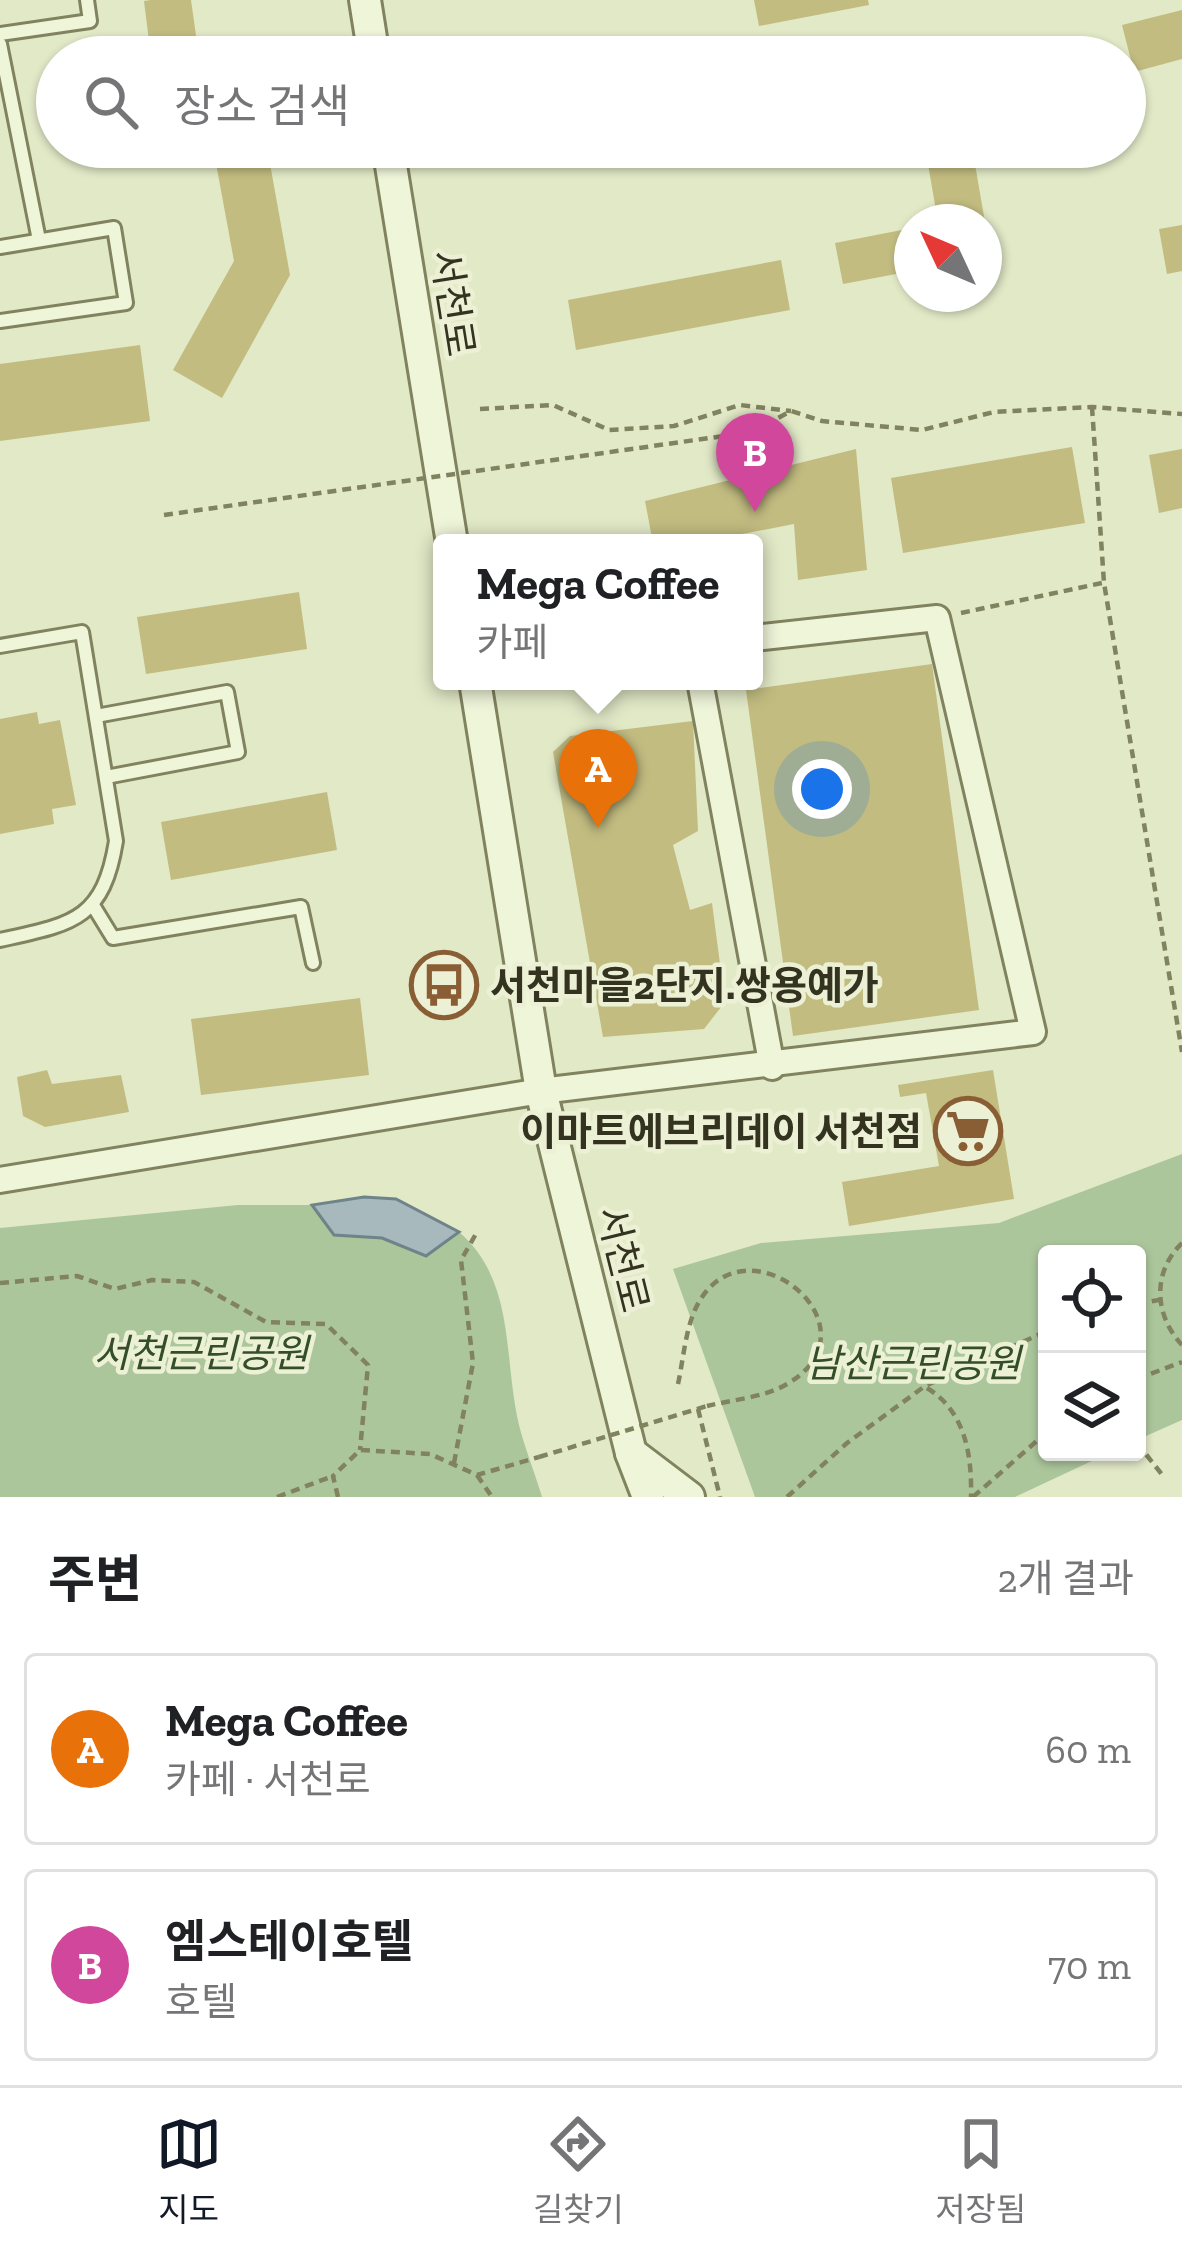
<!DOCTYPE html>
<html lang="ko">
<head>
<meta charset="utf-8">
<style>
  body { margin:0; font-family:"Zilla Slab","Noto Sans KR",serif; background:#f6f6f6; color:#202124 }
  .controls { position:absolute; right:36px; bottom:36px; display:grid; overflow:hidden; border-radius:12px; box-shadow:0 3px 9px #0004 }
  .controls button { width:108px; height:108px; display:grid; place-items:center; padding:0; border:0; border-bottom:3px solid #e0e0e0; background:#fff; color:#202124; font:60px sans-serif }
  .compass { position:absolute; left:894px; top:204px; width:108px; height:108px; border-radius:50%; background:#fff; box-shadow:0 3px 9px #0004; rotate:314deg }
  .you { position:absolute; left:822px; top:789px; width:42px; height:42px; margin:-30px; border:9px solid #fff; border-radius:50%; background:#1a73e8; box-shadow:0 0 0 18px #1a73e833 }
  .badge { display:grid; place-items:center; width:78px; height:78px; border-radius:50%; background:#111827; color:#fff; font-size:39px; font-weight:700 }
  .pin { position:absolute; translate:-50% -99px; filter:drop-shadow(0 3px 6px #0008) }
  .pin::after { content:''; position:absolute; top:63px; width:42px; height:36px; background:inherit; clip-path:polygon(0 0,100% 0,50% 100%) }
  .popup { position:absolute; left:433px; top:534px; width:330px; height:156px; box-sizing:border-box; display:grid; place-content:center; border-radius:12px; background:#fff; filter:drop-shadow(0 3px 9px #0005); font-size:39px; white-space:nowrap; color:#757577 }
  .popup b { font-size:45px; color:#202124 }
  .popup::after { content:''; position:absolute; left:50%; top:100%; margin-left:-24px; border:24px solid transparent; border-top-color:#fff }
  .list { margin:0; padding:0; list-style:none }
  h2 { display:flex; justify-content:space-between; align-items:center; height:156px; margin:0; padding:0 48px; font-size:51px }
  h2 small { font-size:39px; font-weight:400; color:#757577 }
  .list li { display:grid; grid-template-columns:78px 1fr auto; gap:36px; align-items:center; box-sizing:border-box; height:192px; margin:0 24px 24px; padding:0 24px; border:3px solid #e0e0e0; border-radius:12px }
  .list b { display:block; font-size:45px; white-space:nowrap }
  .list p { margin:0; font-size:39px; white-space:nowrap; color:#757577 }
  .list em { font-size:39px; font-style:normal; color:#757577 }
  .icon { flex:none; width:66px; height:66px; fill:none; stroke:currentColor; stroke-width:2; stroke-linecap:round; stroke-linejoin:round }
  .map { position:relative; flex:none; width:1182px; height:1497px; overflow:hidden }
  .search { position:absolute; background:#fff; box-shadow:0 3px 9px #0004; left:36px; right:36px; top:36px; height:132px; display:flex; align-items:center; gap:30px; box-sizing:border-box; padding:0 42px; border-radius:66px; color:#757577; font-size:45px }
  .sheet { height:588px; background:#fff }
  nav { display:flex; justify-content:space-around; align-items:center; box-sizing:border-box; height:168px; border-top:3px solid #e0e0e0; background:#fff; font-size:33px; color:#757577 }
  nav a { display:grid; justify-items:center; gap:6px }
  nav .on { color:#111827 }
  .map>svg:first-child { display:block }
</style>
</head>
<body>
<div class="map">
<svg width="1182" height="1497" viewBox="0 0 1182 1497">
  <rect width="100%" height="100%" fill="#e2e9c7"/>
  <g fill="#acc69c">
    <path d="M1182,1154V1420L1137,1440V1254H1047V1452H1111L1015,1497H755L673,1269L761,1243L999,1223Z"/>
    <path d="M238,1205H312L334,1235L382,1238L426,1256L459,1232C516,1281 503,1357 519,1425C525,1449 535,1473 542,1497H0V1228Z"/>
  </g>
  <path fill="#a7b9bd" stroke="#6f848a" stroke-width="3" d="M364,1197L396,1199L459,1232L426,1256L382,1238L334,1235L312,1205Z"/>
  <g fill="#c2bc81">
    <path d="M151,0H191L199,57H151L144,1Z"/>
    <path d="M754,0H868L869,5L759,26Z"/>
    <path d="M1182,10V59L1134,72L1122,25Z"/>
    <path d="M91,147H137L97,163Z"/>
    <path d="M213,147H267L290,275L222,398L173,370L234,261Z"/>
    <path d="M925,147H972L985,222H938Z"/>
    <path d="M1182,225V271L1167,274L1159,229Z"/>
    <path d="M912,228V271L843,284L835,243Z"/>
    <path d="M781,260L790,310L576,350L568,300Z"/>
    <path d="M140,345L150,421L0,441V364Z"/>
    <path d="M1072,447L1085,523L903,553L891,478Z"/>
    <path d="M856,449L867,570L798,580L794,524L695,543H653L645,501Z"/>
    <path d="M1182,449V508L1159,513L1149,455Z"/>
    <path d="M299,592L307,649L146,674L137,617Z"/>
    <path d="M932,664L979,1010L793,1036L746,690Z"/>
    <path d="M37,712L39,724L60,720L76,805L52,809L54,824L0,834V719Z"/>
    <path d="M693,721L698,831L673,845L690,910L712,903L725,1002L704,1029L603,1037L553,752L570,736Z"/>
    <path d="M327,792L337,850L171,880L161,822Z"/>
    <path d="M360,998L369,1075L201,1095L191,1019Z"/>
    <path d="M47,1070L52,1084L121,1075L129,1112L45,1127L23,1116L17,1077Z"/>
    <path d="M993,1070L1014,1199L849,1226L842,1182L939,1166L926,1093L900,1097L898,1085Z"/>
  </g>
  <g fill="none" stroke-linecap="round" stroke-linejoin="round">
    <g stroke="#81825e" stroke-width="18">
      <g id="service">
        <path d="M0,34L90,21L87,0"/>
        <path d="M0,44L39,240"/>
        <path d="M0,247L114,228L126,303L0,321"/>
        <path d="M0,646L82,632L116,841C103,921 72,924 0,940"/>
        <path d="M96,716L227,692L238,752L106,777"/>
        <path d="M94,907L113,938L301,907L313,963"/>
      </g>
    </g>
    <g stroke="#81825e" stroke-width="30">
      <g id="minor">
        <path d="M700,681L772,1067"/>
        <path d="M0,1180L541,1091L1033,1032L937,618L754,638"/>
      </g>
    </g>
    <g stroke="#81825e" stroke-width="36">
      <g id="tertiary">
        <path d="M365,0L374,57"/>
        <path d="M388,147L452,543"/>
        <path d="M475,681L541,1091L631,1453L648,1497"/>
        <path d="M631,1453L689,1497"/>
      </g>
    </g>
    <g stroke="#81825e" stroke-width="4.5" stroke-dasharray="9 6" stroke-linecap="butt">
      <path d="M1092,407L1104,583L1182,1052"/>
      <path d="M480,409L553,405L609,430L674,426L740,405L791,411"/>
      <path d="M752,432L791,411L822,421L922,430L994,412L1092,407L1182,414"/>
      <path d="M961,613L1102,583"/>
      <path d="M1182,1243C1152,1272 1154,1315 1182,1345"/>
      <path d="M0,1283L77,1276L115,1289L152,1280L194,1282L266,1322L326,1324L368,1365L360,1450"/>
      <path d="M1137,1304L1159,1300"/>
      <path d="M1137,1379L1182,1362"/>
      <path d="M678,1384C683,1361 685,1334 694,1312C738,1208 887,1326 787,1384C766,1397 731,1400 707,1406"/>
      <path d="M927,1388C965,1411 972,1454 971,1497"/>
      <path d="M698,1409L720,1497"/>
      <path d="M1137,1443L1164,1477"/>
      <path d="M454,1463L473,1363L461,1260L477,1232"/>
      <path d="M477,1475L492,1497"/>
      <path d="M277,1497L333,1476"/>
      <path d="M338,1497L333,1476L360,1450L430,1454L477,1475L539,1457"/>
      <path d="M787,1497L847,1443L925,1386L1047,1331"/>
      <path d="M973,1497L1047,1432"/>
    </g>
    <use href="#service" stroke="#eff5d9" stroke-width="12"/>
    <use href="#minor" stroke="#eff5d9" stroke-width="24"/>
    <use href="#tertiary" stroke="#eff5d9" stroke-width="30"/>
    <g stroke="#81825e" stroke-width="4.5" stroke-dasharray="9 6" stroke-linecap="butt">
      <path d="M164,515L752,432"/>
      <path d="M539,1457L707,1406"/>
    </g>
  </g>
  <defs>
    <g id="bus-ring" transform="scale(3.45)"><circle r="9.5" fill="#ecf1d5" stroke="#8a5e35" stroke-width="1.5"/><path d="M-5-6H5V4H4V6H2V4H-2V6H-4V4H-5ZM-3.5-4V0h7V-4ZM-3.5 1.2v1.5H-2V1.2ZM2 1.2v1.5H3.5V1.2Z" fill="#8a5e35"/></g>
    <g id="supermarket-ring" transform="scale(3.45)"><circle r="9.5" fill="#ecf1d5" stroke="#8a5e35" stroke-width="1.5"/><path d="M-6-5.5h2.5l.6 2H6L4.5 2H-2.5L-4.4-4H-6ZM-1.5 3.2a1.3 1.3 0 1 0 .1 0ZM3 3.2a1.3 1.3 0 1 0 .1 0Z" fill="#8a5e35"/></g>
  </defs>
  <g fill-rule="evenodd">
    <use href="#bus-ring" x="444" y="985"/>
    <use href="#supermarket-ring" x="968" y="1131"/>
  </g>
  <g text-anchor="middle" dominant-baseline="central" stroke-width="9" stroke-linejoin="round" paint-order="stroke">
    <g font-size="39" fill="#343320" stroke="#ecf1d5">
      <text transform="translate(453 303) rotate(81)">서천로</text>
      <text transform="translate(623 1259) rotate(76)">서천로</text>
    </g>
    <g font-size="39" font-weight="bold" fill="#343320" stroke="#ecf1d5" text-anchor="start">
      <text x="490" y="985">서천마을2단지.쌍용예가</text>
      <text x="922" y="1131" text-anchor="end">이마트에브리데이 서천점</text>
    </g>
    <g font-size="39" font-style="italic" fill="#334e29" stroke="#ecf1d5">
      <text x="201" y="1353">서천근린공원</text>
      <text x="913" y="1363">남산근린공원</text>
    </g>
  </g>
</svg>
<div class="controls">
<button><svg class="icon" aria-label="locate" viewBox="0 0 24 24"><circle cx="12" cy="12" r="6"/><path d="M12 2v4M12 18v4M2 12h4M18 12h4"/></svg></button>
<button><svg class="icon" aria-label="layers" viewBox="0 0 24 24"><path d="M12 4l9 5-9 5-9-5zM3 14l9 5 9-5"/></svg></button>
</div>
<svg class="compass" viewBox="-18 -18 36 36"><path d="M0-13l5 13h-10z" fill="#e53935"/><path d="M0 13l5-13h-10z" fill="#757577"/></svg>
<div class="you"></div>
<div class="pin badge" style="left:598px;top:828px;background:#e8710a">A</div>
<div class="popup"><b>Mega Coffee</b>카페</div>
<div class="pin badge" style="left:755px;top:512px;background:#d1479c">B</div>
<div class="search"><svg class="icon" aria-label="search" viewBox="0 0 24 24"><circle cx="10" cy="10" r="6"/><path d="M15 15l6 6"/></svg>장소 검색</div>
</div>
<section class="sheet">
<h2>주변<small>2개 결과</small></h2>
<ul class="list">
<li><span class="badge" style="background:#e8710a">A</span><div><b>Mega Coffee</b><p>카페 · 서천로</p></div><em>60 m</em></li>
<li><span class="badge" style="background:#d1479c">B</span><div><b>엠스테이호텔</b><p>호텔</p></div><em>70 m</em></li>
</ul>
</section>
<nav>
<a class="on"><svg class="icon" aria-label="map" viewBox="0 0 24 24"><path d="M3 6l6-2 6 2 6-2v14l-6 2-6-2-6 2zM9 4v14M15 6v14"/></svg>지도</a>
<a><svg class="icon" aria-label="directions" viewBox="0 0 24 24"><path d="M12 3l9 9-9 9-9-9zM9 14v-3h6M13 9l2 2-2 2"/></svg>길찾기</a>
<a><svg class="icon" aria-label="saved" viewBox="0 0 24 24"><path d="M7 4h10v16l-5-4-5 4z"/></svg>저장됨</a>
</nav>
</body>
</html>
